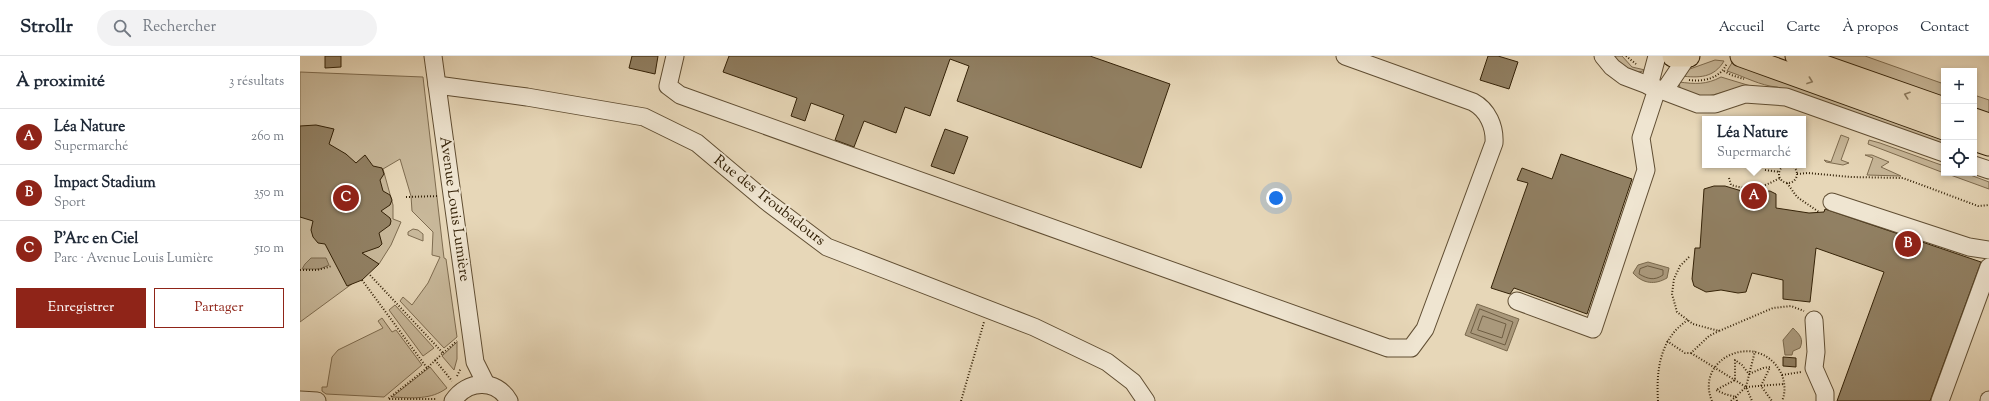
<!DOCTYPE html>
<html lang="fr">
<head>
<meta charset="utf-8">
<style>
  body { margin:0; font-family:"Sorts Mill Goudy",serif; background:#f2f2f3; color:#1f2937 }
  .controls { position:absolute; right:12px; top:12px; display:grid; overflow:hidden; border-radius:0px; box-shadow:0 2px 6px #0003 }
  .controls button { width:36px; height:36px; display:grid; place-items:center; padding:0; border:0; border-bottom:1px solid #e0e1e3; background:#fff; color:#1f2937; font:20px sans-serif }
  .you { position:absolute; left:976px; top:142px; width:14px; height:14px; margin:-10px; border:3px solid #fff; border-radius:50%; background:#1a73e8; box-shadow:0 0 0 6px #1a73e833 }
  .badge { display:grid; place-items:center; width:26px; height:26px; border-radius:50%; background:#8f2418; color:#fff; font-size:13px; font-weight:700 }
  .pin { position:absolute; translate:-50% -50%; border:2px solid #fff; box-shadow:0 1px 4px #0006 }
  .popup { position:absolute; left:1402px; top:60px; width:104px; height:52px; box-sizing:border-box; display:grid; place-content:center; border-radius:0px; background:#fff; filter:drop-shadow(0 1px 3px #0005); font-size:13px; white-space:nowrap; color:#747a83 }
  .popup b { font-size:15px; color:#1f2937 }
  .popup::after { content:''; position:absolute; left:50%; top:100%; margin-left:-8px; border:8px solid transparent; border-top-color:#fff }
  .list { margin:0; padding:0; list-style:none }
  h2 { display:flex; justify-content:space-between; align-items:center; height:52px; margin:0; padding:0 16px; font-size:17px }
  h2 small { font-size:13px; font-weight:400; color:#747a83 }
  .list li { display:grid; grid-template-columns:26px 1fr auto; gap:12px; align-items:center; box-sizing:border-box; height:56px; padding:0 16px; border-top:1px solid #e0e1e3 }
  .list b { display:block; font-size:15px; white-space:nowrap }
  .list p { margin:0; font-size:13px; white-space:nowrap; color:#747a83 }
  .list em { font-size:13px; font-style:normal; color:#747a83 }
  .actions { display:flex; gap:8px; padding:12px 16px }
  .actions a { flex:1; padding:9px 0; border:1px solid #8f2418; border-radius:0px; text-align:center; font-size:14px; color:#8f2418 }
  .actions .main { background:#8f2418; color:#fff }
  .icon { flex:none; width:22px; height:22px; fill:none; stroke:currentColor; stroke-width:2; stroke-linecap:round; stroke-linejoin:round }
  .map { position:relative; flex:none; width:1689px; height:345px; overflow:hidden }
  header { display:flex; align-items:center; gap:24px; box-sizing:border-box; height:56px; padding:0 20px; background:#fff; border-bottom:1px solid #e0e1e3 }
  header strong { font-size:19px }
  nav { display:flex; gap:22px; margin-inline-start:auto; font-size:14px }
  .search { width:280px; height:36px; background:#f2f2f3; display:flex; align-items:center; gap:10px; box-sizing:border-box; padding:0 14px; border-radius:22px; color:#747a83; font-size:15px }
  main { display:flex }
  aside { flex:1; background:#fff }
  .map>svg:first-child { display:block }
</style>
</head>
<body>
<header>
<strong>Strollr</strong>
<div class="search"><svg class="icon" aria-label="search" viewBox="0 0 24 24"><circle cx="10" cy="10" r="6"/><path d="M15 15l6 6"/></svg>Rechercher</div>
<nav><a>Accueil</a><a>Carte</a><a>À propos</a><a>Contact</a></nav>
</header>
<main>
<aside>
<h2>À proximité<small>3 résultats</small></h2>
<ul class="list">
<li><span class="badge">A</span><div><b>Léa Nature</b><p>Supermarché</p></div><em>260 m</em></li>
<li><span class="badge">B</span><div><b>Impact Stadium</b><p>Sport</p></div><em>350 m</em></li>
<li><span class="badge">C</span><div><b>P'Arc en Ciel</b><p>Parc · Avenue Louis Lumière</p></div><em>510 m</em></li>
</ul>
<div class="actions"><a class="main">Enregistrer</a><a>Partager</a></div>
</aside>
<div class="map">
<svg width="1689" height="345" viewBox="0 0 1689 345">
  <rect width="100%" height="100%" fill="#e7d7b8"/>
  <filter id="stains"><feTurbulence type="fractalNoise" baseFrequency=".005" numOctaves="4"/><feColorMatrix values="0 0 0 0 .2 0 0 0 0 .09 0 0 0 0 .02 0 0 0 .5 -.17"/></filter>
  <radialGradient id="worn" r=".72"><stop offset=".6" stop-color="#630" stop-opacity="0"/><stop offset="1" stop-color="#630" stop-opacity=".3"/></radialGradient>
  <g fill="#c8b89a" stroke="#7e6c50">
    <path d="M1312,0H1322L1332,11L1345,14C1331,21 1323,10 1312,0Z"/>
    <path d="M1527,0H1565L1644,28V45Z"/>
    <path d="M1415,4L1424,5C1414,22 1399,22 1381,20L1387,14Z"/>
    <path d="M1433,5L1644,79V92L1477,31C1461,30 1443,20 1427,15Z"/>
    <path d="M0,16L123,21L144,202L146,203L157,281L144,292L100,245L103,241L112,249L128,227L140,201L132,199L133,176L112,155L111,140L100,103L83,113L93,149V163L101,166L91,189L79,208L0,266Z"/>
    <path d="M1421,21L1454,31C1447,31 1441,31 1435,33C1413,38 1400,47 1380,32L1379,26C1395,28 1406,29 1421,21Z"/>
    <path d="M1674,39L1689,44V61L1674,56Z"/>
    <path d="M1541,79L1549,82L1541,104L1549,107L1543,109L1526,106L1524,104L1531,106Z"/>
    <path d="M1569,84L1580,87L1644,110V117L1568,88Z"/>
    <path d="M1572,99L1589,106L1581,111L1601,120L1567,119L1573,102L1565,99Z"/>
    <path d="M1645,117H1665L1689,126V133Z"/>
    <path d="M113,173L118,174L123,178V185L108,179V176Z"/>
    <path d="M95,249L134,292L123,300L89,254Z"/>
    <path d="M82,262L92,276L96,274L122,309L84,341L26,338L22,335V331H27L32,301L38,294L83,272L78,265Z"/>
    <path d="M157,286V303L154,314L142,300Z"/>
    <path d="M130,311L147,332C131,344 113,342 92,341Z"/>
  </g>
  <g fill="#aa997c" stroke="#7a694d">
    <path d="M11,202H26L29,209L20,213H2L5,208Z"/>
    <path d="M1348,206L1369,212L1367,222C1355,229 1343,228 1333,217L1338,209Z"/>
    <path d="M1177,248L1219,263L1207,295L1165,279Z"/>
    <path d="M1493,272C1500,279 1504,283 1500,292L1493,295L1492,299H1485L1483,284Z"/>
  </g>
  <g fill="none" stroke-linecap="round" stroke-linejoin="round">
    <g stroke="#6e5d42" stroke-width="1">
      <path d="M1348,210L1363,214V219C1354,225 1348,223 1339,218L1340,213Z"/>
      <path d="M1180,253L1213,266L1205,289L1171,277Z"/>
      <path d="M1183,260L1206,268L1202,282L1178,274Z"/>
    </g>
  </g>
  <g fill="#918063" stroke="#332107">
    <path d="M25,0H41V11L25,12Z"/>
    <path d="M332,0H358L355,18L329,12Z"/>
    <path d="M429,0H790L870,28L841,112L657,45L669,10L650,3L630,60L605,51L596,77L564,65L554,91L535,84L544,59L511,47L505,65L491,60L497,42L423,16Z"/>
    <path d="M1188,0H1198L1218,6L1209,33L1180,24Z"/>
    <path d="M16,69L34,73L29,88L46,98L56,107L65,99L73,110L82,112L84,118L80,124L83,135L90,139L92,144L90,149L81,155L90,162L91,165L90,169L79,177L82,188L79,191L62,197L79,208L62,224L47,230L25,188L18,187L13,181L11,174L13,165L0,161V70Z"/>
    <path d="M645,73L668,81L654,118L631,110Z"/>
    <path d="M1261,98L1332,123L1287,258L1214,232L1210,238L1191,232L1228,127L1217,124L1222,112L1252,123Z"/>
    <path d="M1414,130H1425L1445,136L1470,135L1476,138V152L1509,157L1524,156L1525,153L1681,206L1630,345H1537L1584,216L1516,192L1510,246L1483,243V224L1452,217L1446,236L1438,237L1421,234L1406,236L1394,230L1392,223L1395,192H1400L1404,133Z"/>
    <path d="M1483,301L1496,302V311L1483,310Z"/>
  </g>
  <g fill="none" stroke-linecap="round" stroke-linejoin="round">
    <g stroke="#604e33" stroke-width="19">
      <g id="minor">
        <path d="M133,0L175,306L186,328"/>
        <path d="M375,0L368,30L380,39L1088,292H1111L1125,273L1194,87C1195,71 1188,54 1173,46L1045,0"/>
        <path d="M1303,0L1312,11L1324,20L1398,48H1415L1445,38L1486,41L1644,97"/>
        <path d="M137,29L227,41L344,61L397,87L466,145L527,191L734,271L807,306L833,326L846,345"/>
        <path d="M1349,30L1357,0"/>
        <path d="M1364,35L1387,1"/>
        <path d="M1674,109L1689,114"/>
        <path d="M1532,146L1669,191L1689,194"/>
        <path d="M1217,245L1293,273L1346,114L1341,82L1357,33"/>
        <path d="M1514,264L1516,296L1514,312L1525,337V345"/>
        <path d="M0,344L17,345"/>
        <path d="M153,345C167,324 196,322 209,345"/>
        <path d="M1640,345L1689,211"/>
        <path d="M1689,345V344"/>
      </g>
    </g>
    <g stroke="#332107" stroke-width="23">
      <g id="major">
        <path d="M1373,0H1389"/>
        <path d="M1441,0L1644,73"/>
        <path d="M1496,0L1644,52"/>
        <path d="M1674,63L1689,68"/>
        <path d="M1674,84L1689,89"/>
      </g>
    </g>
    <g stroke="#332107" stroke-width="2" stroke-dasharray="1 2" stroke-linecap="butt">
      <path d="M1326,0L1336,8"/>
      <path d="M1424,15L1431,19L1444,23"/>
      <path d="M1389,24C1404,26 1421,22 1427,7"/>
      <circle cx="1488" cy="118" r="9"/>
      <path d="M1465,114L1480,116"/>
      <path d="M1497,118L1508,117L1551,121L1603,122L1678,150L1689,149"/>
      <path d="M1429,122L1431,129C1452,135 1461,132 1480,122"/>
      <path d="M1487,127L1497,141L1519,156"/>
      <path d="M106,141L139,140"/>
      <path d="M1389,201L1380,210L1374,223L1372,238L1377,256L1393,268L1419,275L1473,252L1491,250L1504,255"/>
      <path d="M0,214H17L32,210"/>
      <path d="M62,224L127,312L143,297L69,218"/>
      <path d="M1367,285L1385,297H1391L1409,280L1419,275"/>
      <path d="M143,297L157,285"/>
      <path d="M1391,297L1446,331L1452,345"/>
      <path d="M135,304L152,325"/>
      <path d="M127,312L88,343H136"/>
      <path d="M1482,319L1501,316"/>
      <path d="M157,320L161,312"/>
      <path d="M1446,331L1484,328"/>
      <path d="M661,345L684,266"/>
      <path d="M1358,345C1356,314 1360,282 1388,264"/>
      <path d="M1412,345C1394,303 1456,274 1480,315C1485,324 1486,336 1482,345"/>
      <path d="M1431,345L1446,331L1455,295"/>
      <path d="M1437,345L1436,341L1425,338L1416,334L1435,324V304L1442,309L1449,318L1463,312L1470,311L1461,330L1472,345"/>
    </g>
    <use href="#minor" stroke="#efe5d1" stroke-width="17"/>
    <use href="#major" stroke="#e7d7b8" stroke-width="21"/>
  </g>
  <defs><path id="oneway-chevron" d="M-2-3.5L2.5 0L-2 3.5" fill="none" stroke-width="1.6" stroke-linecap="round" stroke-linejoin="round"/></defs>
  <g stroke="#8d7c60">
    <use href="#oneway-chevron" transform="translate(1510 25) rotate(20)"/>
    <use href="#oneway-chevron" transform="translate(1607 39) rotate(-161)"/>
  </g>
  <g text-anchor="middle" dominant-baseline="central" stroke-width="4" stroke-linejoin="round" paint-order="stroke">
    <g font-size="15" fill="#332107" stroke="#efe5d1">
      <text transform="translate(469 145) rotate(38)">Rue des Troubadours</text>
      <text transform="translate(154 153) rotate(82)">Avenue Louis Lumière</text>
    </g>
  </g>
  <rect width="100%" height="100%" filter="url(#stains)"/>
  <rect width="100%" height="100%" fill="url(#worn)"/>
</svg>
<div class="controls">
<button>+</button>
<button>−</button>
<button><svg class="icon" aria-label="locate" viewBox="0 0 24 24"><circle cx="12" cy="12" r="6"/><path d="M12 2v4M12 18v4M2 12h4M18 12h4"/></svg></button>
</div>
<div class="you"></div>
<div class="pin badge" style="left:1454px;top:140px">A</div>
<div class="popup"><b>Léa Nature</b>Supermarché</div>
<div class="pin badge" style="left:1608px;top:188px">B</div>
<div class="pin badge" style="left:46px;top:142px">C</div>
</div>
</main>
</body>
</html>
